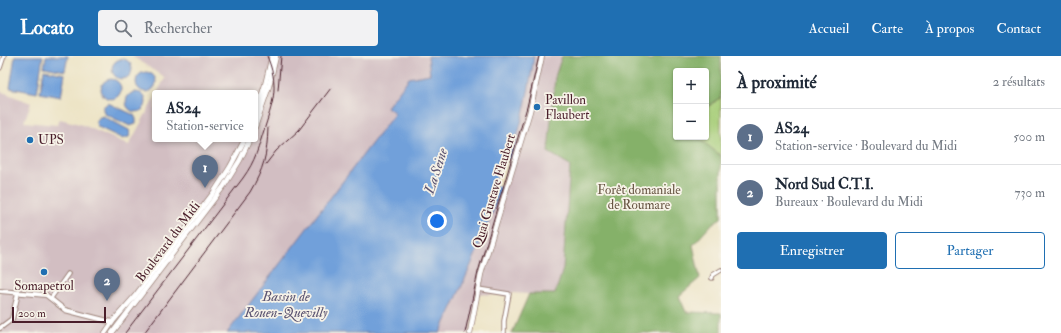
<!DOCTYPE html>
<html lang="fr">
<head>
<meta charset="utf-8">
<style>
  body { margin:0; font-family:"IM FELL Double Pica",serif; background:#f2f2f3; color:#1f2937 }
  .controls { position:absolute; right:12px; top:12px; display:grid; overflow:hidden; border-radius:4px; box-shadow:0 1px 3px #0004 }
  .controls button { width:36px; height:36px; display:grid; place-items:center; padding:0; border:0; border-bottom:1px solid #e0e1e3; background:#fff; color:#1f2937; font:20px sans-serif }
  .scale { position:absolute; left:12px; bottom:10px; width:94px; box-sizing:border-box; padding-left:4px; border:2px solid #4a1f2b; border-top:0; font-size:11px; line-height:14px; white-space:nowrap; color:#4a1f2b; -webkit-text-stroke:3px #f7f3e8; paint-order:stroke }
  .you { position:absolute; left:437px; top:165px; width:14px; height:14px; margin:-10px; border:3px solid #fff; border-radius:50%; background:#1a73e8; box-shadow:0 0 0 6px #1a73e833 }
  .badge { display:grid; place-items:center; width:26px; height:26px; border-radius:50%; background:#1f6fb2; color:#fff; font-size:13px; font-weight:700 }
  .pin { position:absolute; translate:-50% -33px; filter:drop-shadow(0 1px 2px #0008) }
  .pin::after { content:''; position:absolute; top:21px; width:14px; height:12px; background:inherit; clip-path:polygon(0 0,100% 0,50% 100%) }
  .popup { position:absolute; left:152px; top:34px; width:106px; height:52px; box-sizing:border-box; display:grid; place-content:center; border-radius:4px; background:#fff; filter:drop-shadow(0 1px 3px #0005); font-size:13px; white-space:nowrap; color:#747a83 }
  .popup b { font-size:15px; color:#1f2937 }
  .popup::after { content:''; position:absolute; left:50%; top:100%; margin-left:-8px; border:8px solid transparent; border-top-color:#fff }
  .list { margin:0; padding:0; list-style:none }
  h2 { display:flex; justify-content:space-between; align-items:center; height:52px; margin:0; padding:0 16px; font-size:17px }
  h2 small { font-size:13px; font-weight:400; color:#747a83 }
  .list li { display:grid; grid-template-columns:26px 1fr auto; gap:12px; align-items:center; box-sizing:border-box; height:56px; padding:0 16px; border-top:1px solid #e0e1e3 }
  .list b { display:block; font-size:15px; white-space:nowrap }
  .list p { margin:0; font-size:13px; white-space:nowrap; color:#747a83 }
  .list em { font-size:13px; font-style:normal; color:#747a83 }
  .actions { display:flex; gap:8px; padding:12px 16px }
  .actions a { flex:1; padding:9px 0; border:1px solid #1f6fb2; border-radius:4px; text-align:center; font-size:14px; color:#1f6fb2 }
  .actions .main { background:#1f6fb2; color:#fff }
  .icon { flex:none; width:22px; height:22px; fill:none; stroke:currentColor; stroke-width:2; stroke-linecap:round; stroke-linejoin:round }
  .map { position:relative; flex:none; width:721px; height:277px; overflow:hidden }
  header { display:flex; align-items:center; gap:24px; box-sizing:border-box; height:56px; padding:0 20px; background:#1f6fb2; color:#fff }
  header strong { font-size:19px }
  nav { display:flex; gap:22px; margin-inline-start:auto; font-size:14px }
  .search { width:280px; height:36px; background:#f2f2f3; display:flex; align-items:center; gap:10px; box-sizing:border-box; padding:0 14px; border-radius:4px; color:#747a83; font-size:15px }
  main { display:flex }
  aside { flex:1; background:#fff }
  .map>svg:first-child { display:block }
</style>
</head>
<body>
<header>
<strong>Locato</strong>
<div class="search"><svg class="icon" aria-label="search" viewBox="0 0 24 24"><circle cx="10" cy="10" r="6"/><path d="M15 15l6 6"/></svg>Rechercher</div>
<nav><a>Accueil</a><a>Carte</a><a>À propos</a><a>Contact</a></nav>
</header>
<main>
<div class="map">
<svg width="721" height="277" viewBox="0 0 721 277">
  <rect width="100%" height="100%" fill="#f7f3e8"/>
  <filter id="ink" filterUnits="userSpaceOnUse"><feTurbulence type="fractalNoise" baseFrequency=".025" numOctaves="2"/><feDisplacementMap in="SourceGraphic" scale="8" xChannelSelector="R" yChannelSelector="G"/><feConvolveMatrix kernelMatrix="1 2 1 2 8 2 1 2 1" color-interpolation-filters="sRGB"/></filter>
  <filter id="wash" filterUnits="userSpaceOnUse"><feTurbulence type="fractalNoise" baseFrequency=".012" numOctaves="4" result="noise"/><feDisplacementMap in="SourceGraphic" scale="16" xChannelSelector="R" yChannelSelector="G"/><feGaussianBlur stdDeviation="0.9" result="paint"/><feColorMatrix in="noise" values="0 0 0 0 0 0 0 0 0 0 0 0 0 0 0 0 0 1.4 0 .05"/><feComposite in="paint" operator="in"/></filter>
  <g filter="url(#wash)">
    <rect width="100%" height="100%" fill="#ede4c6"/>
    <g fill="#d2bec2">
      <path d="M132,0H428L430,18L409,22L387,51L396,57L227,277H0V35L31,47L24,66L57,69L60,63L83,69L129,89L155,41V83H255V37H157L165,22Z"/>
      <path d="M527,0H562L555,21L570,107V197L557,240L513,237L509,240L479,238L469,277H432Z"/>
    </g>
    <path fill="#a7ce79" stroke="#787652" d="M721,41V100L697,81H706V52Z"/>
    <path fill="#85b169" stroke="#68684a" d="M562,0H636L652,4L655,0H721V41L706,52V15H676V81L695,82L697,81L721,100V162L713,167L693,189L700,222L679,240L686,256L721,257V277H512L529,238H555L563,213L570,109L548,96L555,21Z"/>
    <g fill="#71a0da" stroke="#5e6082">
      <path d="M15,0H43L37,37L10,32Z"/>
      <path d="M46,0H68L65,15L44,11Z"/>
      <path d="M428,0H534C521,97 482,189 440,277H227L395,57L387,51L409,22L430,18Z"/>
      <circle cx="122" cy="13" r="10"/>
      <path d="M44,14L65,18L61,41L40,37Z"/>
      <circle cx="146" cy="26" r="10"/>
      <circle cx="111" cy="33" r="10"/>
      <circle cx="136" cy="46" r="10"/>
      <path d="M108,47L134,59L136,63V68L130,70L105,58L103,54V51Z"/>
      <path d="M103,60L129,74L130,77L129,81L123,83L98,71L96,67V64L100,61Z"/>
    </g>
    <path fill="#ede4c6" d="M503,101L510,103L502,131L494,129Z"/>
  </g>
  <g filter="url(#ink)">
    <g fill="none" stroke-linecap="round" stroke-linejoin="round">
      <g stroke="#9c8278" stroke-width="5.5">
        <g id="minor">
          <path d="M0,12L4,0"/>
          <path d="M712,222L713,219L721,214"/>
          <path d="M478,233L509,238L504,265V277"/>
          <path d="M51,242L68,218"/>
        </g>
      </g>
      <g stroke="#9c8278" stroke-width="6">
        <g id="tertiary">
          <path d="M0,235L46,239L65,254L112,266"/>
          <path d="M0,272L12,263L18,237"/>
        </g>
      </g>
      <g stroke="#9c8278" stroke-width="6">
        <g id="secondary">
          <path d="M255,60L265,29L272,0"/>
          <path d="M255,71L269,30L276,0"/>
          <path d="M105,277L114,264L135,240L214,136L230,111L245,83"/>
          <path d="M112,277L224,130L240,104L250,83"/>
          <path d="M470,277L481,218L530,55L542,0"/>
        </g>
      </g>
      <use href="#minor" stroke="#fff" stroke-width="3.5"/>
      <use href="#tertiary" stroke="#fff" stroke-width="4"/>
      <use href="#secondary" stroke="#fff" stroke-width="4.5"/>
      <g stroke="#4a1f2b" stroke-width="1">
        <path d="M278,34L281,0"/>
        <path d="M266,108L276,95L299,74L331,32"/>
        <path d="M125,277L243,122C256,104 258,92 265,71C274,43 279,29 267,0"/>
        <path d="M144,277L250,136C264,112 267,100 268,72"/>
        <path d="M465,277L478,216L527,51L539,0"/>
      </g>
    </g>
  </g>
  <g fill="#1f6fb2" stroke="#f7f3e8" stroke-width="1.5">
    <circle cx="537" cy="51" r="4"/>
    <circle cx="30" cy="84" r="4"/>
    <circle cx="44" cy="216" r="4"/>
  </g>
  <g text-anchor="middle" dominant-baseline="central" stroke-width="3.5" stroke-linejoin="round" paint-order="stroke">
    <g font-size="13" fill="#4a1f2b" stroke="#f7f3e8" text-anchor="start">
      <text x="545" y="44">Pavillon<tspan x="545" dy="15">Flaubert</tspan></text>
      <text x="38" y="84">UPS</text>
      <text x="44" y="230" text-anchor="middle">Somapetrol</text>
    </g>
    <g font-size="13" fill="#665442" stroke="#f7f3e8">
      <text x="639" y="134">Forêt domaniale<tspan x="639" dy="15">de Roumare</tspan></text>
    </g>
    <g font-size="13" fill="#4a1f2b" stroke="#f7f3e8">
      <text transform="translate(494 135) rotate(-73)">Quai Gustave Flaubert</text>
      <text transform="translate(168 186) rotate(-53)">Boulevard du Midi</text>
    </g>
    <g font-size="14" font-style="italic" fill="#5a5371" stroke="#f7f3e8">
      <text transform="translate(436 115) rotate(-72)">La Seine</text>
      <text x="286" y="240">Bassin de<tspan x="286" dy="16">Rouen-Quevilly</tspan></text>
    </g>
  </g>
</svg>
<div class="controls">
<button>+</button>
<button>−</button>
</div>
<div class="scale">200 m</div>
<div class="you"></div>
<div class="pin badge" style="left:205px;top:132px;background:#5c6f8a">1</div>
<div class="popup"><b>AS24</b>Station-service</div>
<div class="pin badge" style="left:107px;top:245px;background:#5c6f8a">2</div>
</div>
<aside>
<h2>À proximité<small>2 résultats</small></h2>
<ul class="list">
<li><span class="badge" style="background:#5c6f8a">1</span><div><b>AS24</b><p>Station-service · Boulevard du Midi</p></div><em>500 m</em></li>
<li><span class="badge" style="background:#5c6f8a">2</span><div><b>Nord Sud C.T.I.</b><p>Bureaux · Boulevard du Midi</p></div><em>730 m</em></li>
</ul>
<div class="actions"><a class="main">Enregistrer</a><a>Partager</a></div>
</aside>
</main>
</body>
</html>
